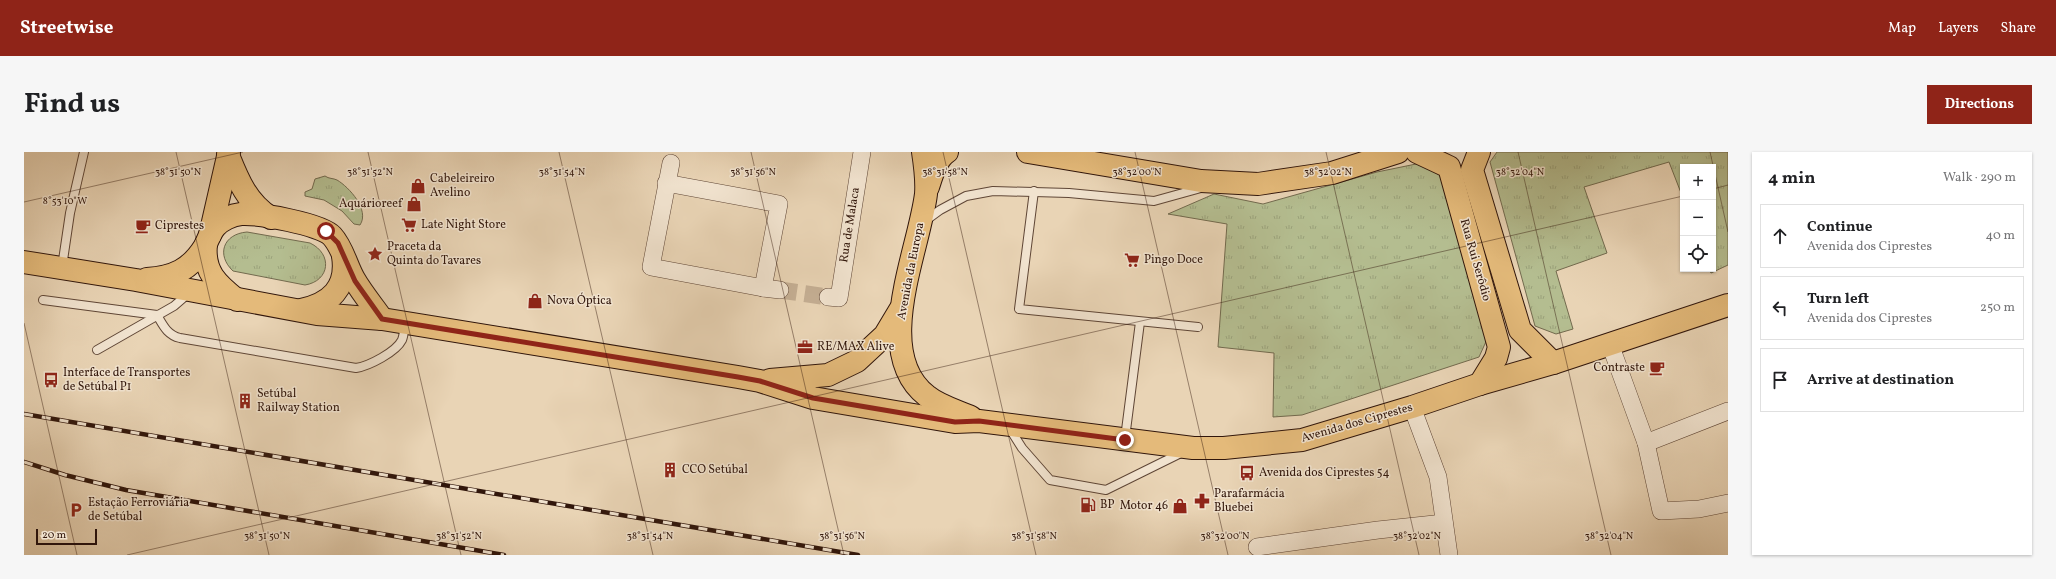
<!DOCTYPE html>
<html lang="en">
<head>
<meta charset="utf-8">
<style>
  body { margin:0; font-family:Vollkorn,serif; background:#f6f6f6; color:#202124 }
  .controls { position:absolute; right:12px; top:12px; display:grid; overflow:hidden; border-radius:0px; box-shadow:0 1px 3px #0004 }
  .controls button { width:36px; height:36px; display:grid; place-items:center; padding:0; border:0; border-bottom:1px solid #e0e0e0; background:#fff; color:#202124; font:20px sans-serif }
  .scale { position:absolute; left:12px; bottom:10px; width:61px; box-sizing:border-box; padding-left:4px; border:2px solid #31160b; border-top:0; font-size:11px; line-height:14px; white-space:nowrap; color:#31160b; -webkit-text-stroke:3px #f1e3cf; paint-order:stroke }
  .stop { position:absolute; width:12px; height:12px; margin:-9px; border:3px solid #8f2418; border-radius:50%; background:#fff }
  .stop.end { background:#8f2418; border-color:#fff; box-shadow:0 1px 4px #0008 }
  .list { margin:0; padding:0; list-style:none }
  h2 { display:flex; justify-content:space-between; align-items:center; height:52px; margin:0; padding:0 16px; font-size:17px }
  h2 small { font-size:13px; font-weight:400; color:#757577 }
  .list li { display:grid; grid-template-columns:26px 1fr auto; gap:12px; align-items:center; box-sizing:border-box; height:64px; margin:0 8px 8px; padding:0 8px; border:1px solid #e0e0e0; border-radius:0px }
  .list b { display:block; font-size:15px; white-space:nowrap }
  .list p { margin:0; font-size:13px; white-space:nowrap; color:#757577 }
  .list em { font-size:13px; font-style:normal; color:#757577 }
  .icon { flex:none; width:22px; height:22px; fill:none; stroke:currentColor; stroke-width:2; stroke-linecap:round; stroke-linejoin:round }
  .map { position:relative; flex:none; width:1704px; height:403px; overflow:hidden; border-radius:0px }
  header { display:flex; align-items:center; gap:24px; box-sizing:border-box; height:56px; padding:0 20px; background:#8f2418; color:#fff }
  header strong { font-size:19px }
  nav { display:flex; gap:22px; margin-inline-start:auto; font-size:14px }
  .intro { display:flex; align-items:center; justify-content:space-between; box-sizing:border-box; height:96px; padding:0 24px }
  h1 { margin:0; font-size:28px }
  .button { padding:10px 18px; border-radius:0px; background:#8f2418; color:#fff; font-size:14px; font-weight:700 }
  main { display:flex; gap:24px; padding:0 24px }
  aside { flex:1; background:#fff; border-radius:0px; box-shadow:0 1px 3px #0004 }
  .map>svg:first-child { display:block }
</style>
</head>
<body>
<header>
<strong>Streetwise</strong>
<nav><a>Map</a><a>Layers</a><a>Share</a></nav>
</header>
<div class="intro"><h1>Find us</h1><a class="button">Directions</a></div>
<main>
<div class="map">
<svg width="1704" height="403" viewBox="0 0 1704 403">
  <defs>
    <pattern id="grass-tufts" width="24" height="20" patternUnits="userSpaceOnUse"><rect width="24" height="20" fill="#b4bd90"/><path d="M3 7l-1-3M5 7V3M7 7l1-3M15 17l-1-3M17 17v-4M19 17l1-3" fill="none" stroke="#9ba27b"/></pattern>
  </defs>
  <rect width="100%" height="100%" fill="#e9d4b5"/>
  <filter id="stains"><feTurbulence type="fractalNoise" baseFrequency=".005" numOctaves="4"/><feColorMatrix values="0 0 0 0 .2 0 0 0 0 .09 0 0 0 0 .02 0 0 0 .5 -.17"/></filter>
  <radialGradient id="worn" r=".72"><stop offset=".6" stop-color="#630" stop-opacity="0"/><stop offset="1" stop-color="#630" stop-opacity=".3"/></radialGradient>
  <g fill="url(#grass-tufts)" stroke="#726a4e">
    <path d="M1473,0H1704V113L1687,121L1685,117H1689V15H1659V46L1645,10L1560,35L1583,101L1532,119L1549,177L1532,182L1511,174L1466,10Z"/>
    <path d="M1397,11L1418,25L1465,183L1455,205L1278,263L1249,265L1250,201L1194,195L1203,72L1144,62L1190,42L1239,52L1353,20Z"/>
    <path d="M301,24C305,27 309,26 313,28C325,35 346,58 336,73L330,72L318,59L300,48L281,44V40L288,37L291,27Z"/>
    <path d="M223,80L286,91C309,102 306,129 281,133L209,119C192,103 199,82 223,80Z"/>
  </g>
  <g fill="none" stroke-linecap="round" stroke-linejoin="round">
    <path stroke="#c4ae93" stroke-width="17" stroke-dasharray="17 8" stroke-linecap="butt" d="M756,138L804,145"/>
    <g stroke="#5f4636" stroke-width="10">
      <g id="service">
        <path d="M1010,39L995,157L1174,175"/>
        <path d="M901,69L916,58L942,44L969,39L1045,41L1130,49L1177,36"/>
        <path d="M38,115L46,61L60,0"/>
        <path d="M19,148L133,163"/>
        <path d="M133,163C139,173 143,183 156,186L332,216C345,214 372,200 378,188C380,183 380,177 381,172"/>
        <path d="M73,198L150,154L165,141"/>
        <path d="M986,277L998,296L1026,328L1082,338L1159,300"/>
        <path d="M1101,286L1116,170"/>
      </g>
    </g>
    <g stroke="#5f4636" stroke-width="18">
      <g id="minor">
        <path d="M642,31L755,52L739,136L627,115L647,11"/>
        <path d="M739,136L756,138"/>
        <path d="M804,145L815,146L838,0"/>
        <path d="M1586,192L1622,291L1637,359L1675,357L1704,351"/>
        <path d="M1388,255L1414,325L1425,403"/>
        <path d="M1622,291L1704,259"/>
        <path d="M1233,395L1354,378L1420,371"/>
      </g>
    </g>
    <g stroke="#31160b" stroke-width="24">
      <g id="primary">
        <path d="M899,0C901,13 903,29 902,42C895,99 847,201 903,244C915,254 933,259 947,265"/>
        <path d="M1004,0L1177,29L1234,32L1308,21L1374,0"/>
        <path d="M1393,0L1425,15L1475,195L1472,206L1456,232"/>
        <path d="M1455,0L1448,18L1496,178L1529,211"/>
        <path d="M204,3C214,28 223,51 247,66"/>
        <path d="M904,35C908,23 912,7 923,0"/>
        <path d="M186,83L205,0"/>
        <path d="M182,92C179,120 193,132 213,148"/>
        <path d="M0,110L112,128L293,162L358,167L714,225L736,229L789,246L931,270L955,269L1169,296H1200L1278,288L1388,255L1456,232L1529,211L1704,153"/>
        <path d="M123,127C150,125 166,118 181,94C184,88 186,81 191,75C197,68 208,63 217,62C234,61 297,72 308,84C319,96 322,113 330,127C338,141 349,154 358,167"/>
        <path d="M277,158C306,152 324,136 319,104"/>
        <path d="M746,228L804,223L833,209L861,183L876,158"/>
      </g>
    </g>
    <use href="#service" stroke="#f1e3cf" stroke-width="8"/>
    <use href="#minor" stroke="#f1e3cf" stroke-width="17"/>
    <use href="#primary" stroke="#e4ba7a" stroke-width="22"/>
    <g stroke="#31160b" stroke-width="4.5">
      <g id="rail">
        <path d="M0,262L834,403"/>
        <path d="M0,310L41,323L102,338L480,403"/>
      </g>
    </g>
    <use href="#rail" stroke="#f1e3cf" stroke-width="3" stroke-dasharray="9" stroke-linecap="butt"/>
  </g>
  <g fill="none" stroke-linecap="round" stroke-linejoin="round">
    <path stroke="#8f2418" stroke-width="5" d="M302,79L314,91L331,129L358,167L714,225L736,229L789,246L931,270L955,269L1101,288"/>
  </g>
  <path fill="none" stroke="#31160b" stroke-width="1" stroke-opacity="0.45" d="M152,0L245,403M344,0L437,403M535,0L629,403M727,0L820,403M919,0L1012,403M1111,0L1204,403M1302,0L1395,403M1494,0L1587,403M1686,0L1704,80M1689,37L1704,33M0,50L219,0M0,171L53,403M103,403L1659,44"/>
  <defs>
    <g id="shop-bare" transform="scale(1.2)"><path d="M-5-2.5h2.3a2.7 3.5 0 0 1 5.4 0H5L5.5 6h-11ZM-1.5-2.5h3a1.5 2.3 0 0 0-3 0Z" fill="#8f2418" stroke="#f1e3cf" stroke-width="2.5" paint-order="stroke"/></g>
    <g id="supermarket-bare" transform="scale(1.2)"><path d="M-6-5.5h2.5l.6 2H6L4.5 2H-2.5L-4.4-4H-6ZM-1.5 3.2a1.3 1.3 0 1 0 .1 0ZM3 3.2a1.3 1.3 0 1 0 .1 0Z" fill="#8f2418" stroke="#f1e3cf" stroke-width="2.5" paint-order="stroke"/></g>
    <g id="cafe-bare" transform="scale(1.2)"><path d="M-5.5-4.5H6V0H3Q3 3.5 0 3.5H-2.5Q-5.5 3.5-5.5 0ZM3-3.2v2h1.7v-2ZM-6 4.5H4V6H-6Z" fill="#8f2418" stroke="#f1e3cf" stroke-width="2.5" paint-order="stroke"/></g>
    <g id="sight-bare" transform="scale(1.2)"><path d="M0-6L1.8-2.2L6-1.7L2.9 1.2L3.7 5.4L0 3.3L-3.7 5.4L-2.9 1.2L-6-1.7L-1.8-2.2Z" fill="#8f2418" stroke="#f1e3cf" stroke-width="2.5" paint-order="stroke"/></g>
    <g id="office-bare" transform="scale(1.2)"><path d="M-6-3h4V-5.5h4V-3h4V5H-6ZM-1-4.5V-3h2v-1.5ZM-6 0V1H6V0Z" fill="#8f2418" stroke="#f1e3cf" stroke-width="2.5" paint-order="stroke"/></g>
    <g id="bus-bare" transform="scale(1.2)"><path d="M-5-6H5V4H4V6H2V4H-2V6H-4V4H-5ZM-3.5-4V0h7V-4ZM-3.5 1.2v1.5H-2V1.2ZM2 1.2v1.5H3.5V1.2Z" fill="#8f2418" stroke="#f1e3cf" stroke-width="2.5" paint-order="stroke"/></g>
    <g id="building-bare" transform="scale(1.2)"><path d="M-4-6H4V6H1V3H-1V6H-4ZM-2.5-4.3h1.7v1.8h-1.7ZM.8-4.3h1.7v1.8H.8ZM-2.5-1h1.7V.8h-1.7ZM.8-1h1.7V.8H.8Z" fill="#8f2418" stroke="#f1e3cf" stroke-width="2.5" paint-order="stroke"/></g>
    <g id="pharmacy-bare" transform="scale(1.2)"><path d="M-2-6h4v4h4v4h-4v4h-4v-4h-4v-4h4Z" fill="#8f2418" stroke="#f1e3cf" stroke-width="2.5" paint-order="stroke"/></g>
    <g id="fuel-bare" transform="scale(1.2)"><path d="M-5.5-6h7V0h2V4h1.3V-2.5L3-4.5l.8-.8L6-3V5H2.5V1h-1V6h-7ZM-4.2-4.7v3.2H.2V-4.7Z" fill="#8f2418" stroke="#f1e3cf" stroke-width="2.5" paint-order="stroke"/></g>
    <g id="parking-bare" transform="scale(1.2)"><path d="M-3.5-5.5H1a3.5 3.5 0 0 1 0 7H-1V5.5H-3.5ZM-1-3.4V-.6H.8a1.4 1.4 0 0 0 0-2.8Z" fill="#8f2418" stroke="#f1e3cf" stroke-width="2.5" paint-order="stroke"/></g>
  </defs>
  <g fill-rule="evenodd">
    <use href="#shop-bare" x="394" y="34"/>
    <use href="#shop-bare" x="390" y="52"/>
    <use href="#supermarket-bare" x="385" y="73"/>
    <use href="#cafe-bare" x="119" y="74"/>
    <use href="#sight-bare" x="351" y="102"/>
    <use href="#supermarket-bare" x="1108" y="108"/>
    <use href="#shop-bare" x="511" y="149"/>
    <use href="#office-bare" x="781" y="195"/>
    <use href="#cafe-bare" x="1633" y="216"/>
    <use href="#bus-bare" x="27" y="228"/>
    <use href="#building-bare" x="221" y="249"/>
    <use href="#building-bare" x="646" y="318"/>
    <use href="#bus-bare" x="1223" y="321"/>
    <use href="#pharmacy-bare" x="1178" y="349"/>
    <use href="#fuel-bare" x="1064" y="353"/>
    <use href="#shop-bare" x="1156" y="354"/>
    <use href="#parking-bare" x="52" y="358"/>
  </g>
  <g text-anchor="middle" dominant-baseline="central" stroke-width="3" stroke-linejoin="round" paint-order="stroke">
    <g font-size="12" fill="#31160b" stroke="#f1e3cf" text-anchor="start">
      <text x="406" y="27">Cabeleireiro<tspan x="406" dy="14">Avelino</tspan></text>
      <text x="378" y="52" text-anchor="end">Aquárioreef</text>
      <text x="397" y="73">Late Night Store</text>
      <text x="131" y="74">Ciprestes</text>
      <text x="363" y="95">Praceta da<tspan x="363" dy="14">Quinta do Tavares</tspan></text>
      <text x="1120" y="108">Pingo Doce</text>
      <text x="523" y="149">Nova Óptica</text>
      <text x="793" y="195">RE/MAX Alive</text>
      <text x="1621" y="216" text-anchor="end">Contraste</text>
      <text x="39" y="221">Interface de Transportes<tspan x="39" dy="14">de Setúbal P1</tspan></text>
      <text x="233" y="242">Setúbal<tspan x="233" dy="14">Railway Station</tspan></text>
      <text x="658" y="318">CCO Setúbal</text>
      <text x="1235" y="321">Avenida dos Ciprestes 54</text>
      <text x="1190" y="342">Parafarmácia<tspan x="1190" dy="14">Bluebei</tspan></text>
      <text x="64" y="351">Estação Ferroviária<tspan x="64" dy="14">de Setúbal</tspan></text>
      <text x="1076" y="353">BP</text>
      <text x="1144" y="354" text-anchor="end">Motor 46</text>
    </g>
    <g font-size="12" fill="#31160b" stroke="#f1e3cf">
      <text transform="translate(826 73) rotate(-81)">Rua de Malaca</text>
      <text transform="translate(1451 108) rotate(74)">Rua Rui Serôdio</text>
      <text transform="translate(887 119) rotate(-79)">Avenida da Europa</text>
      <text transform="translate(1333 271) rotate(-16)">Avenida dos Ciprestes</text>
    </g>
  </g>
  <g font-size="10" text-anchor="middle" fill="#31160b" stroke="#f1e3cf" stroke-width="3" stroke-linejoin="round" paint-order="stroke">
    <text x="154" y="23">38°31'50"N</text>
    <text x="346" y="23">38°31'52"N</text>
    <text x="538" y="23">38°31'54"N</text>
    <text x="729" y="23">38°31'56"N</text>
    <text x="921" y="23">38°31'58"N</text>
    <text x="1113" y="23">38°32'00"N</text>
    <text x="1304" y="23">38°32'02"N</text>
    <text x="1496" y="23">38°32'04"N</text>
    <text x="41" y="52">8°53'10"W</text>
    <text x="243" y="387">38°31'50"N</text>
    <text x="435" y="387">38°31'52"N</text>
    <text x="626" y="387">38°31'54"N</text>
    <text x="818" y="387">38°31'56"N</text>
    <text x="1010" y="387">38°31'58"N</text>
    <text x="1201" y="387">38°32'00"N</text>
    <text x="1393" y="387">38°32'02"N</text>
    <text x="1585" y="387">38°32'04"N</text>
  </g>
  <rect width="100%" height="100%" filter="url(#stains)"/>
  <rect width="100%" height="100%" fill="url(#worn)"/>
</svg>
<div class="controls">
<button>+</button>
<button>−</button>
<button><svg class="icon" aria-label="locate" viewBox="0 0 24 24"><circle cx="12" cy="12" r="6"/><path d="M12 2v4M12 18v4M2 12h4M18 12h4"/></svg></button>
</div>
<div class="scale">20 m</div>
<div class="stop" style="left:302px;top:79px"></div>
<div class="stop end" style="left:1101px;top:288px"></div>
</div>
<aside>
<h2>4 min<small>Walk · 290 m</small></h2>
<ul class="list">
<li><svg class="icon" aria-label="ahead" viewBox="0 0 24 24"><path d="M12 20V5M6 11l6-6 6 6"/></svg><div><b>Continue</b><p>Avenida dos Ciprestes</p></div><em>40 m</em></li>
<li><svg class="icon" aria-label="left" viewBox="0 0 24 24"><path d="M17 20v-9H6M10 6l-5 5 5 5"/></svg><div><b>Turn left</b><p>Avenida dos Ciprestes</p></div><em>250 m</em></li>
<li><svg class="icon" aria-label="arrive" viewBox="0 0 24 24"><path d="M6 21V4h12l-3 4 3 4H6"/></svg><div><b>Arrive at destination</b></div></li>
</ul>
</aside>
</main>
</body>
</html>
